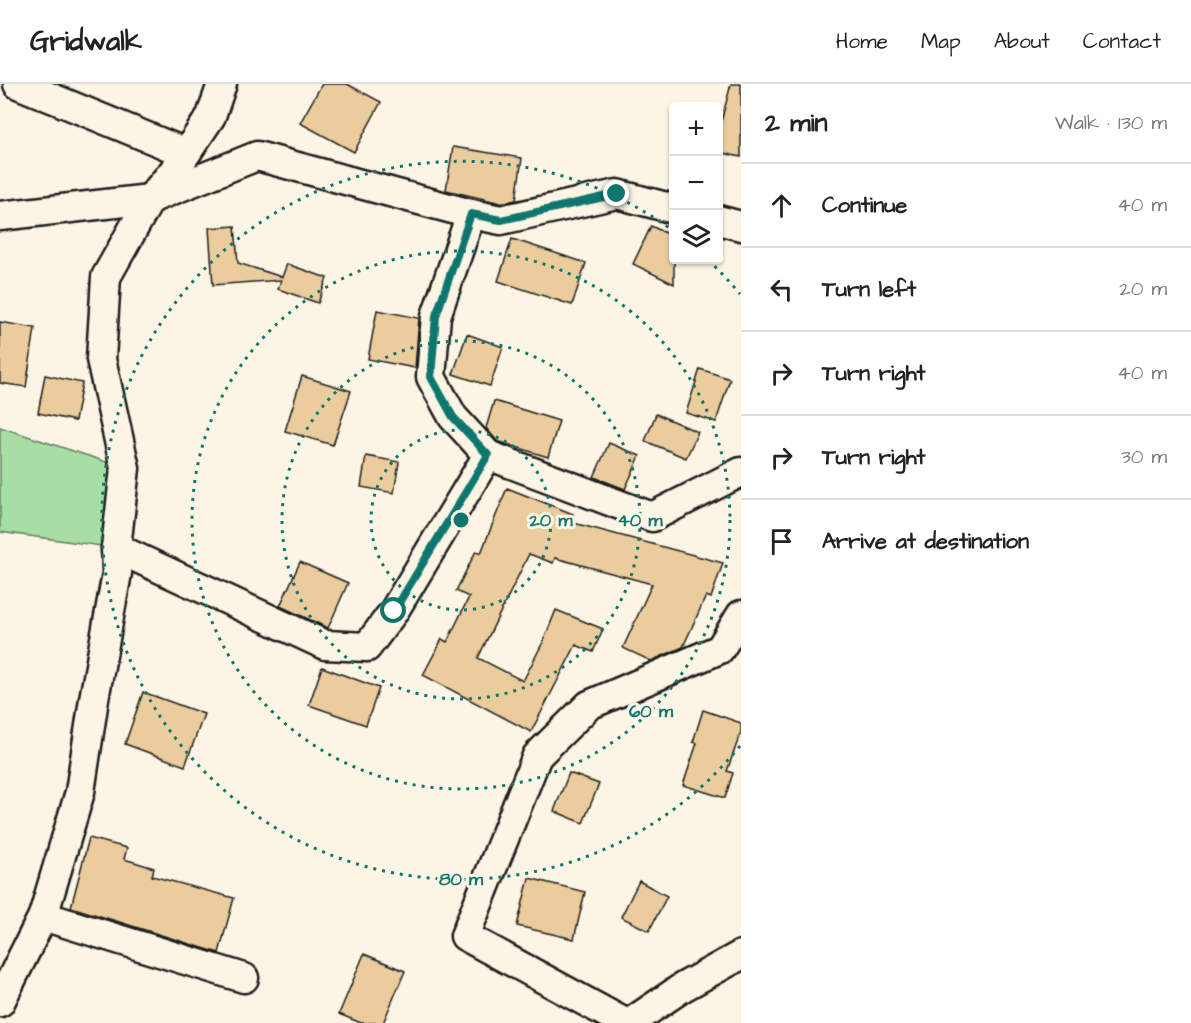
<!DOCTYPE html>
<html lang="en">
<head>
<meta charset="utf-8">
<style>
  body { margin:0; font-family:"Architects Daughter",sans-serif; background:#f2f2f2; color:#222 }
  .controls { position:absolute; right:18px; top:18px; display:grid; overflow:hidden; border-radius:6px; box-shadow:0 2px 4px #0004 }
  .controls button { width:54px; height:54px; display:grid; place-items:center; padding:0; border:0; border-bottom:2px solid #e0e0e0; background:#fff; color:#222; font:30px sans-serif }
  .stop { position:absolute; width:18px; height:18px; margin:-14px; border:4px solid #0f766e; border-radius:50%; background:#fff }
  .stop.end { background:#0f766e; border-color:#fff; box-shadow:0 2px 6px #0008 }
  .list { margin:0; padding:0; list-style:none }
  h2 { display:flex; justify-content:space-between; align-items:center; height:78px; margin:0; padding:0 24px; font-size:26px }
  h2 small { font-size:20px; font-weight:400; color:#767676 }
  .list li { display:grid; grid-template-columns:39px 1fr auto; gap:18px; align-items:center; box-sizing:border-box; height:84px; padding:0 24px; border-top:2px solid #e0e0e0 }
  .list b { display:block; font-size:22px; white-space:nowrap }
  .list em { font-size:20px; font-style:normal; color:#767676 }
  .icon { flex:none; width:33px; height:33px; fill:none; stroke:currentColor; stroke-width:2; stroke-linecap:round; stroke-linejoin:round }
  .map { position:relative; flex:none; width:741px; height:939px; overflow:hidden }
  header { display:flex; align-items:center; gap:36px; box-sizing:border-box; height:84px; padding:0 30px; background:#fff; border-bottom:2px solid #e0e0e0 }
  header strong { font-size:28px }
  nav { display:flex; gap:33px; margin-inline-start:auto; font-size:21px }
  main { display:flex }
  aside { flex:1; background:#fff }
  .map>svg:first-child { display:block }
</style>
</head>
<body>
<header>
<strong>Gridwalk</strong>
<nav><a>Home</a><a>Map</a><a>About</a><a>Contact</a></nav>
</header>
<main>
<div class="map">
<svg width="741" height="939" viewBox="0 0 741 939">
  <rect width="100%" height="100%" fill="#fcf5e5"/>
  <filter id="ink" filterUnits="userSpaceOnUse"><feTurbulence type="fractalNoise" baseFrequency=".0167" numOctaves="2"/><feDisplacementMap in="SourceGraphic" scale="12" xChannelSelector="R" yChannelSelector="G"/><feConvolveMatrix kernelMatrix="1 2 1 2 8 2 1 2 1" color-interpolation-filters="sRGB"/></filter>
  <g filter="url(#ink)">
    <path fill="#a6dea3" stroke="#617d60" stroke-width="1.5" d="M0,343L125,384L116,464L0,448Z"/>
    <g fill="#eacc9d" stroke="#1c1c1c" stroke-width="1.5">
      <path d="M322,0H347L381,18L354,68L300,39Z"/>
      <path d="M731,0H741V73L718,68V49Z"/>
      <path d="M453,63L522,74L516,116L501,119L446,106Z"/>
      <path d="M235,142L238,179L282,193L287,180L327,194L318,219L278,205L281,196L213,201L209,144Z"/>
      <path d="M651,142L674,153V200L633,180Z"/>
      <path d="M512,155L586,179L572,221L498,197Z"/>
      <path d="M377,226L419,234L415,284L368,275Z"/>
      <path d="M0,238L35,244L26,303L0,299Z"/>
      <path d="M467,250L503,263L490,302L453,290Z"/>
      <path d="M700,285L730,295L716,338L686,329Z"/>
      <path d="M45,291L82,299L75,337L38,329Z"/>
      <path d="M302,292L351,307L333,361L285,347Z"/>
      <path d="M494,317L559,337L548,373L497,357L486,344Z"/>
      <path d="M656,330L698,348L686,374L645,357Z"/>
      <path d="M609,359L640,372L625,405L594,393Z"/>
      <path d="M366,372L399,378L394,409L361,403Z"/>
      <path d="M507,404L573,430L570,438L723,479L711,514L706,512L683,563L651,577L623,564L652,500L555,474L553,479L529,470L478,574L523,597L543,558L556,526L603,545L593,568L576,561L531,648L423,591L442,555L447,558L469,513L456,507L476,467L481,469Z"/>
      <path d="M300,478L348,499L328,544L280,522Z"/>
      <path d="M322,583L379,604L366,641L309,621Z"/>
      <path d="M143,608L204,630L185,682L125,660Z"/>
      <path d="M703,626L741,639V648L727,687L733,689L725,714L683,701L697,659L693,658Z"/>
      <path d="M569,689L599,700L583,739L554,727Z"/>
      <path d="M89,754L127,764L124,775L154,784L152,792L234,814L219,869L71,823Z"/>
      <path d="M529,794L585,808L574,855L517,842Z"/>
      <path d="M639,797L667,812L649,847L621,833Z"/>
      <path d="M364,870L405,887L383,939H361L339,930Z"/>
    </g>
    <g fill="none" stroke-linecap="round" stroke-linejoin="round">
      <g stroke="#1c1c1c" stroke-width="33">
        <g id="minor">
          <path d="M18,0L186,69"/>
          <path d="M471,130L436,232L431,293L453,333L488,371L652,433L741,388"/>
          <path d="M0,132L150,115L257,72L471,130L501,136L617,110L674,125"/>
          <path d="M718,136L741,142"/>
          <path d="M116,464L325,561L367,563L394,527L488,371"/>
          <path d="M43,832L244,894"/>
          <path d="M0,918L43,832L80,708L94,615L117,489L116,464L125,384L101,275L106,193L150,115L177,83L211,32L222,0"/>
          <path d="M625,939L465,852L537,672L589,621L720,565L741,531"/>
          <path d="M630,939L683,903L741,871"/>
        </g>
      </g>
      <use href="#minor" stroke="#fcf5e5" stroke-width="28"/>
    </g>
  </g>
  <g fill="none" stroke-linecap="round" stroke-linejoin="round" filter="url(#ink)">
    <path stroke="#0f766e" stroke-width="8" d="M394,527L488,371L453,333L431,293L436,232L471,130L501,136L617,110"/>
  </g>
  <g fill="none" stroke="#0f766e" stroke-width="3" stroke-dasharray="3 6">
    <circle cx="461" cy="436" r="90"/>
    <circle cx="461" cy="436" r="179"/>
    <circle cx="461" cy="436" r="269"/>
    <path d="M740 662A359 359 0 1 1 672 146M708 176A359 359 0 0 1 740 210"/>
  </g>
  <circle cx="461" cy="436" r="9" fill="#0f766e" stroke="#fcf5e5" stroke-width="3"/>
  <g font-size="18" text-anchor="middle" font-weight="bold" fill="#0f766e" stroke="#fcf5e5" stroke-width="6" stroke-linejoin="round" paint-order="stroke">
    <text x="551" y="442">20 m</text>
    <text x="640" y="442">40 m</text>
    <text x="651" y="633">60 m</text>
    <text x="461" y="801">80 m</text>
  </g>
</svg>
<div class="controls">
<button>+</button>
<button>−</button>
<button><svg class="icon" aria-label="layers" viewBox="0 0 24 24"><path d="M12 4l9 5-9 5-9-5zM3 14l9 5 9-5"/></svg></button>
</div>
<div class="stop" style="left:394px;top:527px"></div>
<div class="stop end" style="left:617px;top:110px"></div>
</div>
<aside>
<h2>2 min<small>Walk · 130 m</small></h2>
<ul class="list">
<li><svg class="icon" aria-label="ahead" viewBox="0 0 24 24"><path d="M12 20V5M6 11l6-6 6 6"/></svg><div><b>Continue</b></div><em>40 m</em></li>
<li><svg class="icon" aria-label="left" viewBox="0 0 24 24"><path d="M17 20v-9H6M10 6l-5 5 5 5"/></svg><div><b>Turn left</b></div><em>20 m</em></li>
<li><svg class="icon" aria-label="right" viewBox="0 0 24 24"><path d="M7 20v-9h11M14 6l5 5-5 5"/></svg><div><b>Turn right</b></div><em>40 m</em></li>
<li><svg class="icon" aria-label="right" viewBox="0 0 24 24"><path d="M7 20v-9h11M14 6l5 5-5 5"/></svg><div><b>Turn right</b></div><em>30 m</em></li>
<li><svg class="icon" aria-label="arrive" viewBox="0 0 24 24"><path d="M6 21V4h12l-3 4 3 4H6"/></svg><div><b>Arrive at destination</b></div></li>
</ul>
</aside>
</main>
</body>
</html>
